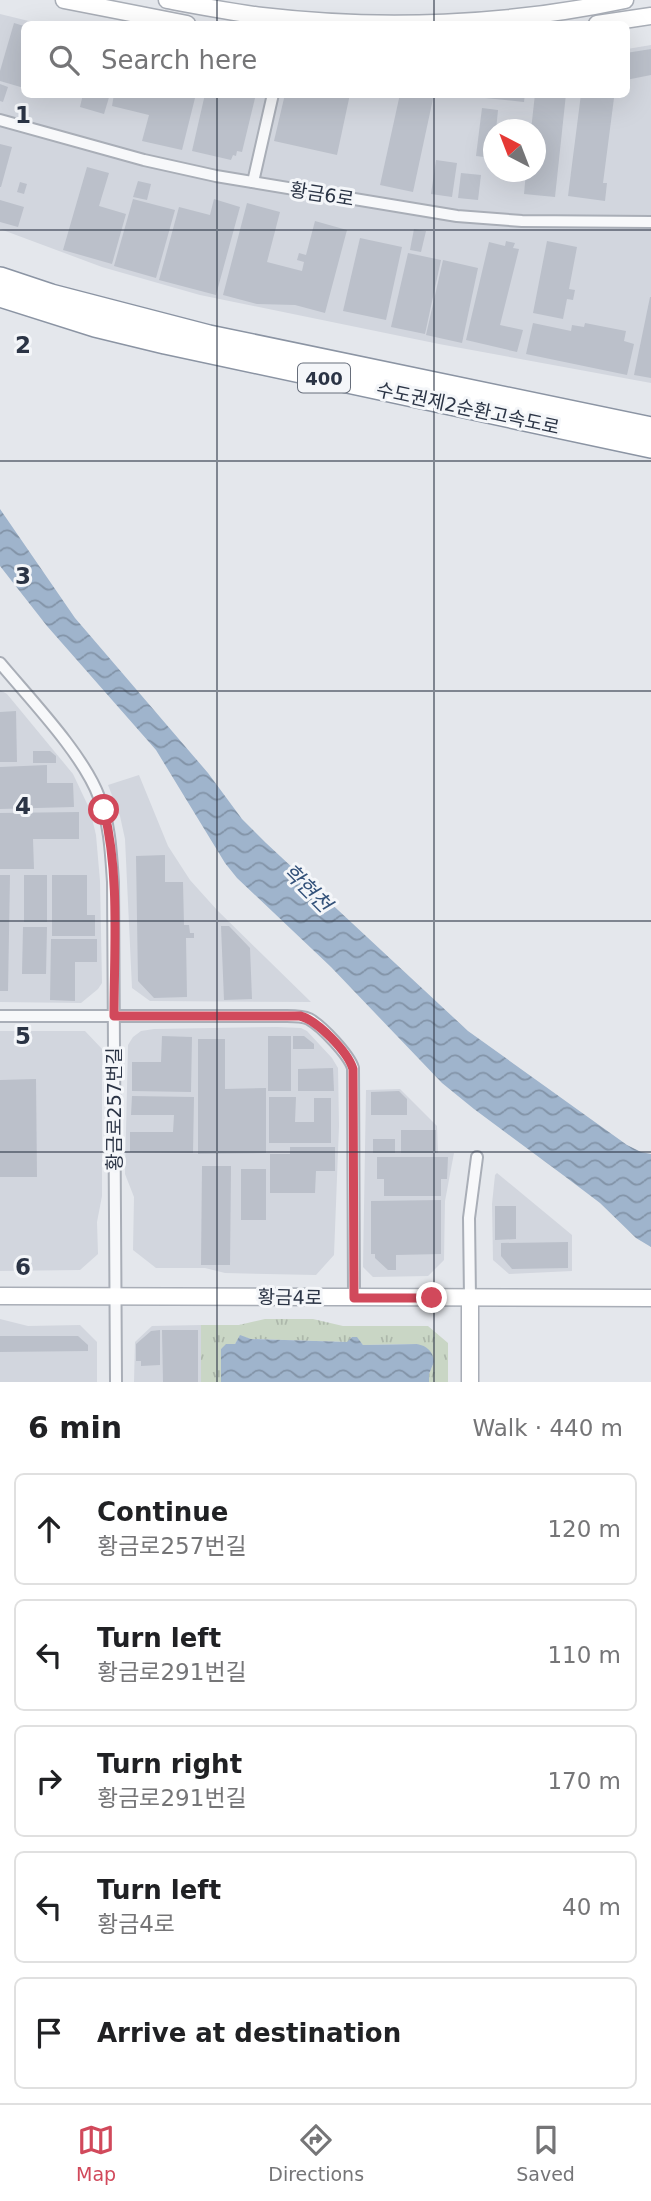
<!DOCTYPE html>
<html lang="en">
<head>
<meta charset="utf-8">
<style>
  body { margin:0; font-family:"DejaVu Sans","Noto Sans KR",sans-serif; background:#f6f6f6; color:#202124 }
  .compass { position:absolute; left:483px; top:119px; width:63px; height:63px; border-radius:50%; background:#fff; box-shadow:0 7px 28px #0002; rotate:318deg }
  .stop { position:absolute; width:21px; height:21px; margin:-16px; border:5px solid #d1495b; border-radius:50%; background:#fff }
  .stop.end { background:#d1495b; border-color:#fff; box-shadow:0 2px 7px #0008 }
  .list { margin:0; padding:0; list-style:none }
  h2 { display:flex; justify-content:space-between; align-items:center; height:91px; margin:0; padding:0 28px; font-size:30px }
  h2 small { font-size:23px; font-weight:400; color:#757577 }
  .list li { display:grid; grid-template-columns:46px 1fr auto; gap:21px; align-items:center; box-sizing:border-box; height:112px; margin:0 14px 14px; padding:0 14px; border:2px solid #e0e0e0; border-radius:10px }
  .list b { display:block; font-size:26px; white-space:nowrap }
  .list p { margin:0; font-size:23px; white-space:nowrap; color:#757577 }
  .list em { font-size:23px; font-style:normal; color:#757577 }
  .icon { flex:none; width:38px; height:38px; fill:none; stroke:currentColor; stroke-width:2; stroke-linecap:round; stroke-linejoin:round }
  .map { position:relative; flex:none; width:651px; height:1382px; overflow:hidden }
  .search { position:absolute; background:#fff; box-shadow:0 7px 28px #0002; left:21px; right:21px; top:21px; height:77px; display:flex; align-items:center; gap:18px; box-sizing:border-box; padding:0 24px; border-radius:10px; color:#757577; font-size:26px }
  .sheet { height:721px; background:#fff }
  nav { display:flex; justify-content:space-around; align-items:center; box-sizing:border-box; height:98px; border-top:2px solid #e0e0e0; background:#fff; font-size:19px; color:#757577 }
  nav a { display:grid; justify-items:center; gap:4px }
  nav .on { color:#d1495b }
  .map>svg:first-child { display:block }
</style>
</head>
<body>
<div class="map">
<svg width="651" height="1382" viewBox="0 0 651 1382">
  <defs>
    <pattern id="grass-tufts" width="24" height="20" patternUnits="userSpaceOnUse" patternTransform="scale(1.75)"><rect width="24" height="20" fill="#c9d6c5"/><path d="M3 7l-1-3M5 7V3M7 7l1-3M15 17l-1-3M17 17v-4M19 17l1-3" fill="none" stroke="#adb8ab"/></pattern>
    <pattern id="water-waves" width="16" height="10" patternUnits="userSpaceOnUse" patternTransform="scale(1.75)"><rect width="16" height="10" fill="#9fb4cc"/><path d="M0 5q4-4 8 0t8 0" fill="none" stroke="#8293a7"/></pattern>
  </defs>
  <rect width="100%" height="100%" fill="#e4e7ec"/>
  <g fill="#d2d6de" fill-rule="evenodd">
    <path d="M0,14L41,24H24V94H626L627,49L651,45V383L439,344L200,295L102,267L0,229ZM494,130H536V172H494Z"/>
    <path d="M0,690L7,694L73,774L90,810L96,835L100,881L102,983L98,989L81,1003L0,1002Z"/>
    <path d="M139,775L168,846L190,880L217,910L311,1002L150,1001L132,988L125,839L120,816L108,785Z"/>
    <path d="M277,1027L301,1028L307,1031L332,1058L338,1068L339,1126L334,1255L316,1275L225,1273L205,1268H156L133,1250L134,1197L125,1174L128,1045L133,1037L141,1031L154,1029Z"/>
    <path d="M0,1031H85L102,1049V1196L97,1222L98,1254L80,1270L0,1271Z"/>
    <path d="M400,1089L437,1126L438,1153H454L445,1201L444,1260L428,1276L373,1277L363,1267L366,1090Z"/>
    <path d="M497,1173L572,1235V1271L509,1274L493,1260L492,1204L495,1175Z"/>
    <path d="M0,1319L28,1326L80,1325L97,1342V1382H0Z"/>
    <path d="M201,1325V1382H134L135,1342L152,1326Z"/>
  </g>
  <path fill="url(#grass-tufts)" d="M265,1319H313L343,1326H428L448,1343V1382H429V1374L434,1362L417,1344L363,1345L356,1337H352L348,1342L251,1339L240,1336L235,1344L221,1349V1382H201V1325H239Z"/>
  <g fill="url(#water-waves)">
    <path d="M0,509L75,618L208,773L242,819L266,843L468,1031L627,1145L641,1152L651,1154V1247L636,1238L600,1203L563,1175L474,1109L442,1083L331,967L237,878L225,863L156,750L47,626L0,566Z"/>
    <path d="M240,1335L251,1339L347,1342L352,1337H357L363,1345L417,1344C427,1346 433,1351 434,1362L429,1374V1382H221V1349L226,1344H235Z"/>
  </g>
  <g fill="#bbc0ca">
    <path d="M14,23L24,26V88L0,81V71Z"/>
    <path d="M651,49V75L626,80V53Z"/>
    <path d="M0,84L8,87L3,102L0,101Z"/>
    <path d="M83,94H110L104,114L80,107Z"/>
    <path d="M114,94H196L182,150L142,141L149,115L112,106Z"/>
    <path d="M205,94H256L242,152L237,151L236,156L233,155L231,160L192,151Z"/>
    <path d="M285,94H350L337,155L274,141Z"/>
    <path d="M400,94H434L413,192L380,185Z"/>
    <path d="M476,94H525L524,102L475,97Z"/>
    <path d="M535,94H566L555,197L524,194L526,172H536V130H531Z"/>
    <path d="M581,94L614,98L603,183H607L605,201L568,196Z"/>
    <path d="M482,108L498,110L496,130H494L492,158L476,156Z"/>
    <path d="M0,144L12,147L1,187H0Z"/>
    <path d="M436,160L457,163L452,197L431,194Z"/>
    <path d="M87,167L109,173L99,206L126,214L112,264L63,250Z"/>
    <path d="M461,173L481,175L478,200L458,198Z"/>
    <path d="M138,181L151,184L147,200L133,197Z"/>
    <path d="M20,182L27,184L24,194L17,192Z"/>
    <path d="M133,199L175,210L156,278L114,266Z"/>
    <path d="M214,199L240,207L216,295L159,280L179,207L210,215Z"/>
    <path d="M0,200L24,207L18,227L0,222Z"/>
    <path d="M247,203L280,212L267,262L302,271L304,262L297,260L299,253L306,255L315,221L347,230L325,313L295,305L257,304L223,295Z"/>
    <path d="M414,229L426,231L421,252L410,250Z"/>
    <path d="M360,238L402,247L386,320L343,311Z"/>
    <path d="M506,241L515,243L513,248L519,249L500,325L523,330L517,352L466,340L489,242L505,246Z"/>
    <path d="M547,241L577,247L569,289L575,290L573,300L567,299L563,319L533,313Z"/>
    <path d="M408,253L441,260L425,334L391,327Z"/>
    <path d="M443,260L478,268L462,343L426,335Z"/>
    <path d="M650,297H651V378L634,375Z"/>
    <path d="M533,323L571,331L572,325L584,327L585,323L626,331L624,341L634,344L627,375L526,354Z"/>
    <path d="M16,711L17,762H0V712Z"/>
    <path d="M33,751H50L56,756V763H33Z"/>
    <path d="M47,765V783H73L74,807L0,809V767Z"/>
    <path d="M79,812V839H33L34,869H0V813Z"/>
    <path d="M165,855V882H183L184,925H189L190,933H194V938H186L187,997L154,998L138,981L136,856Z"/>
    <path d="M0,875H10L8,991H0Z"/>
    <rect x="24" y="875" width="23" height="47"/>
    <path d="M52,875H87V915H95V936H52Z"/>
    <path d="M221,926H229L250,948L252,999L224,1000Z"/>
    <path d="M23,927H47L46,974H22Z"/>
    <path d="M51,939H97V962H75V1001L50,1000Z"/>
    <path d="M162,1036L192,1037L191,1092L132,1091V1062H161Z"/>
    <rect x="268" y="1036" width="23" height="55"/>
    <path d="M293,1036H304L314,1044V1049H293Z"/>
    <path d="M198,1039H225V1089L266,1088V1153L198,1154Z"/>
    <path d="M333,1068L334,1091H298V1069Z"/>
    <path d="M36,1079L37,1177H0V1080Z"/>
    <path d="M399,1091L407,1099V1115H371V1092Z"/>
    <path d="M132,1096L194,1097L193,1153L130,1152V1132H173L174,1115H131Z"/>
    <path d="M269,1097H296L295,1122H314V1098H331V1143H269Z"/>
    <rect x="401" y="1130" width="35" height="23"/>
    <rect x="373" y="1139" width="22" height="14"/>
    <path d="M290,1147H335V1171H316L315,1193H270V1154H290Z"/>
    <path d="M377,1157H448L447,1179H441V1196H384V1179H377Z"/>
    <path d="M202,1166H231L230,1265H201Z"/>
    <rect x="241" y="1169" width="25" height="51"/>
    <path d="M441,1200V1254L396,1255V1270H388L375,1258V1254H371V1201Z"/>
    <path d="M495,1206H516V1239L495,1240Z"/>
    <path d="M568,1242V1268L512,1269L501,1256V1243Z"/>
    <path d="M160,1330V1365L141,1366V1361H136V1344L151,1331Z"/>
    <path d="M162,1330H198V1382H163Z"/>
    <path d="M0,1336H78L88,1345V1351L0,1352Z"/>
  </g>
  <g fill="none" stroke-linecap="round" stroke-linejoin="round">
    <g stroke="#a9aeb7" stroke-width="14">
      <g id="street">
        <path d="M0,120L144,160L216,176L457,216L522,221L651,222"/>
        <path d="M253,182L273,94"/>
        <path d="M0,663C30,699 83,754 99,797C110,824 111,853 113,882L116,1382"/>
        <path d="M0,1016H287C295,1016 303,1016 309,1019C322,1026 349,1055 353,1068L354,1298"/>
        <path d="M470,1298L469,1218L477,1157"/>
      </g>
    </g>
    <g stroke="#a9aeb7" stroke-width="19">
      <g id="secondary">
        <path d="M64,0L187,24"/>
        <path d="M167,0C199,6 230,12 262,16C381,30 508,25 625,0"/>
        <path d="M597,24L651,16"/>
        <path d="M0,1296L651,1298"/>
        <path d="M470,1382V1298"/>
      </g>
    </g>
    <g stroke="#8b94a3" stroke-width="24">
      <g id="highway">
        <path d="M0,278L51,295L209,336L651,428"/>
        <path d="M0,296L95,326L165,343L651,447"/>
      </g>
    </g>
    <use href="#street" stroke="#f7f8fa" stroke-width="10"/>
    <use href="#secondary" stroke="#fff" stroke-width="16"/>
    <use href="#highway" stroke="#fff" stroke-width="21"/>
  </g>
  <g fill="none" stroke-linecap="round" stroke-linejoin="round">
    <path stroke="#d1495b" stroke-width="9" d="M104,810C120,876 114,949 114,1016H300C317,1020 348,1052 353,1069L354,1298H432"/>
  </g>
  <path fill="none" stroke="#2b3445" stroke-width="2" stroke-opacity="0.55" d="M217,0V24M434,0V24M217,94V1382M434,94V1382M0,230H651M0,461H651M0,691H651M0,921H651M0,1152H651"/>
  <g text-anchor="middle" dominant-baseline="central" stroke-width="6" stroke-linejoin="round" paint-order="stroke">
    <rect fill="#f4f6f9" stroke="#676e7b" stroke-width="2" x="298" y="363.5" width="52" height="29" rx="5"/>
    <g font-size="18" font-weight="bold" fill="#2b3445">
      <text x="324" y="378">400</text>
    </g>
    <g font-size="19" fill="#2b3445" stroke="#f4f6f9">
      <text transform="translate(322 194) rotate(9)">황금6로</text>
      <text transform="translate(468 408) rotate(12)">수도권제2순환고속도로</text>
      <text transform="translate(114 1109) rotate(-90)">황금로257번길</text>
      <text transform="translate(290 1297) rotate(1)">황금4로</text>
    </g>
    <g font-size="21" font-style="italic" fill="#34527a" stroke="#f4f6f9">
      <text transform="translate(307 888) rotate(45)">학현천</text>
    </g>
  </g>
  <g font-size="23" text-anchor="middle" font-weight="bold" fill="#2b3445" stroke="#f4f6f9" stroke-width="6" stroke-linejoin="round" paint-order="stroke">
    <text x="23" y="123">1</text>
    <text x="23" y="353">2</text>
    <text x="23" y="584">3</text>
    <text x="23" y="814">4</text>
    <text x="23" y="1044">5</text>
    <text x="23" y="1275">6</text>
  </g>
</svg>
<svg class="compass" viewBox="-18 -18 36 36"><path d="M0-13l5 13h-10z" fill="#e53935"/><path d="M0 13l5-13h-10z" fill="#757577"/></svg>
<div class="stop" style="left:104px;top:810px"></div>
<div class="stop end" style="left:432px;top:1298px"></div>
<div class="search"><svg class="icon" aria-label="search" viewBox="0 0 24 24"><circle cx="10" cy="10" r="6"/><path d="M15 15l6 6"/></svg>Search here</div>
</div>
<section class="sheet">
<h2>6 min<small>Walk · 440 m</small></h2>
<ul class="list">
<li><svg class="icon" aria-label="ahead" viewBox="0 0 24 24"><path d="M12 20V5M6 11l6-6 6 6"/></svg><div><b>Continue</b><p>황금로257번길</p></div><em>120 m</em></li>
<li><svg class="icon" aria-label="left" viewBox="0 0 24 24"><path d="M17 20v-9H6M10 6l-5 5 5 5"/></svg><div><b>Turn left</b><p>황금로291번길</p></div><em>110 m</em></li>
<li><svg class="icon" aria-label="right" viewBox="0 0 24 24"><path d="M7 20v-9h11M14 6l5 5-5 5"/></svg><div><b>Turn right</b><p>황금로291번길</p></div><em>170 m</em></li>
<li><svg class="icon" aria-label="left" viewBox="0 0 24 24"><path d="M17 20v-9H6M10 6l-5 5 5 5"/></svg><div><b>Turn left</b><p>황금4로</p></div><em>40 m</em></li>
<li><svg class="icon" aria-label="arrive" viewBox="0 0 24 24"><path d="M6 21V4h12l-3 4 3 4H6"/></svg><div><b>Arrive at destination</b></div></li>
</ul>
</section>
<nav>
<a class="on"><svg class="icon" aria-label="map" viewBox="0 0 24 24"><path d="M3 6l6-2 6 2 6-2v14l-6 2-6-2-6 2zM9 4v14M15 6v14"/></svg>Map</a>
<a><svg class="icon" aria-label="directions" viewBox="0 0 24 24"><path d="M12 3l9 9-9 9-9-9zM9 14v-3h6M13 9l2 2-2 2"/></svg>Directions</a>
<a><svg class="icon" aria-label="saved" viewBox="0 0 24 24"><path d="M7 4h10v16l-5-4-5 4z"/></svg>Saved</a>
</nav>
</body>
</html>
